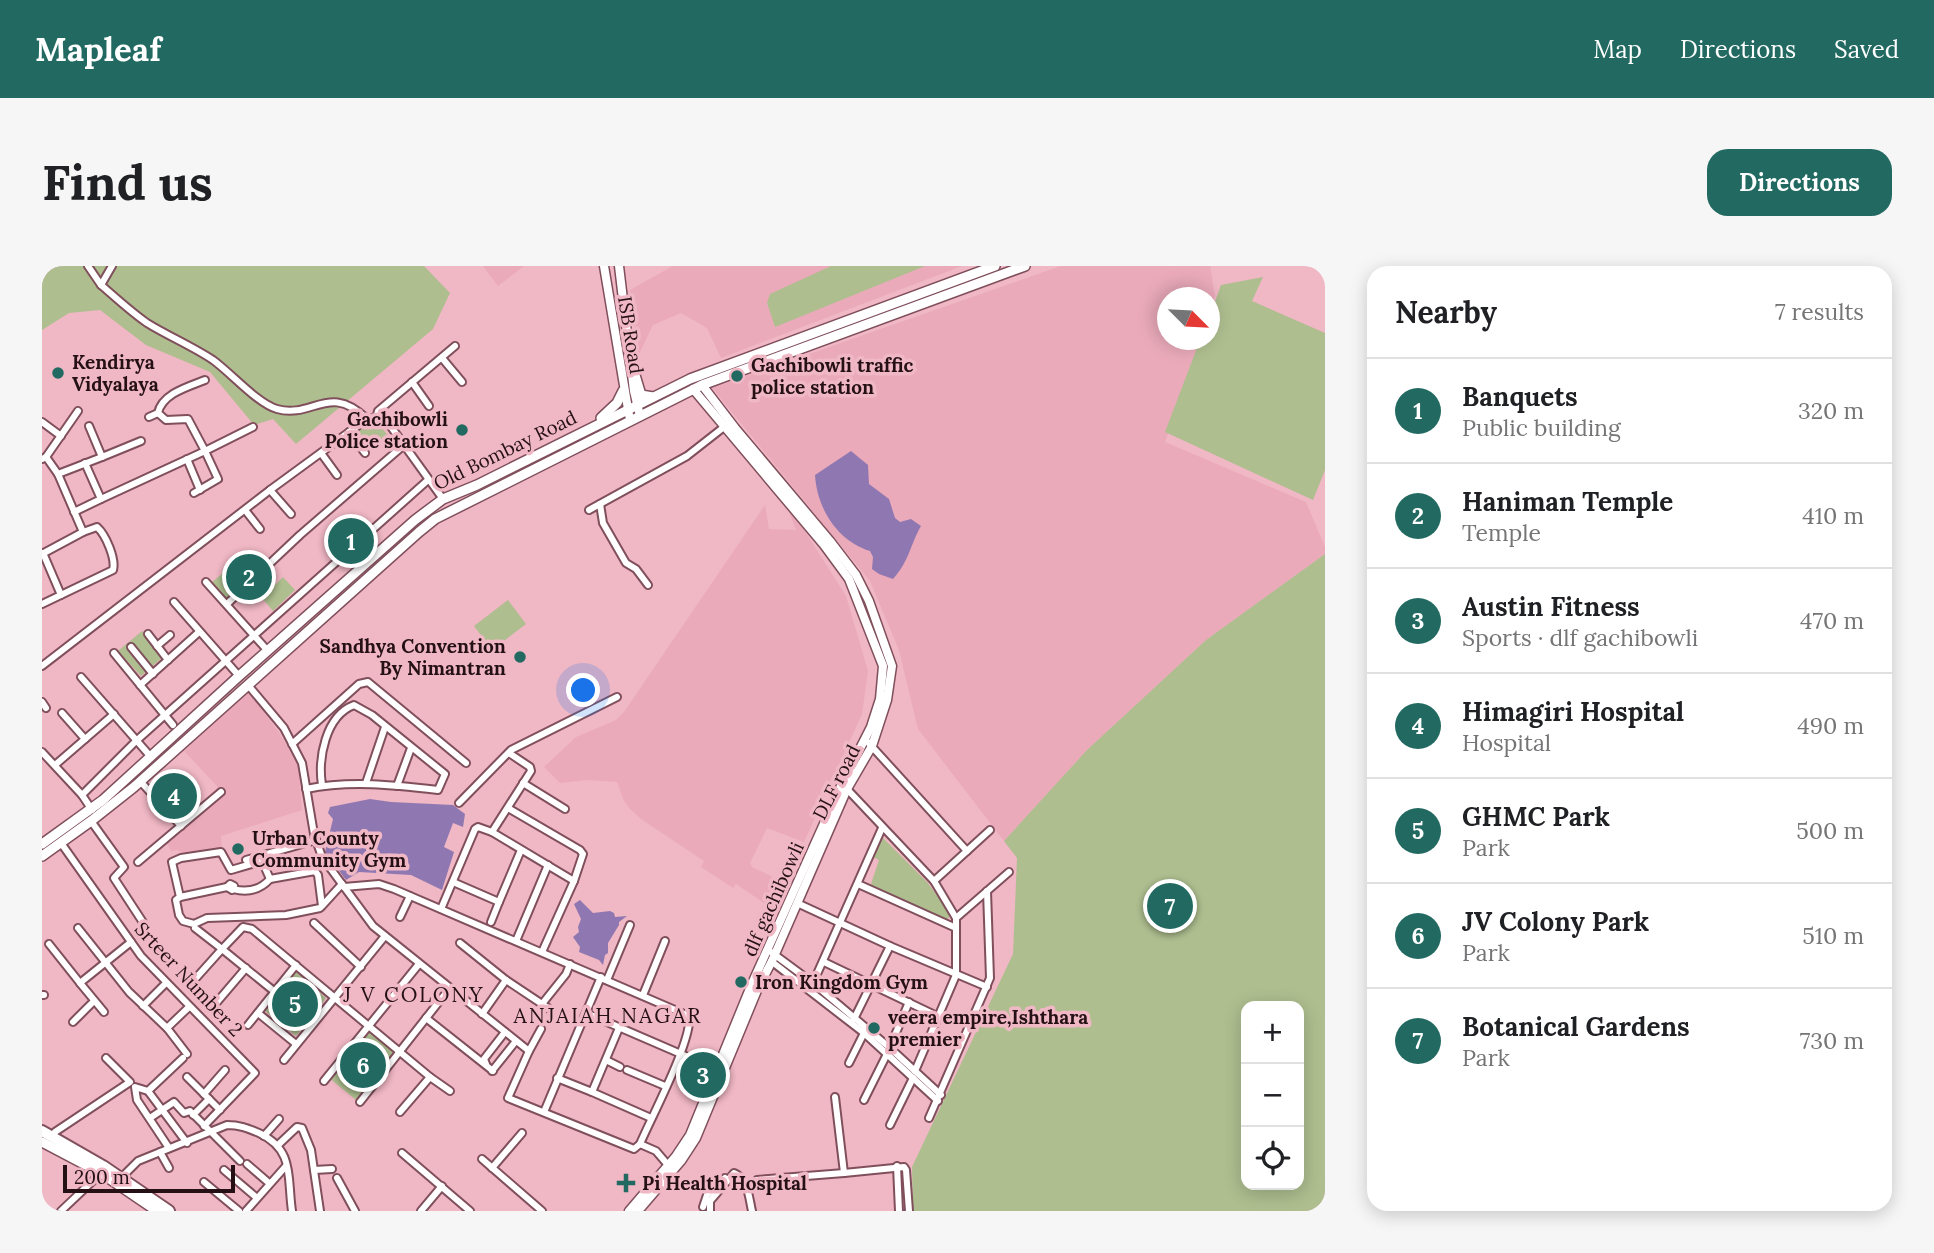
<!DOCTYPE html>
<html lang="en">
<head>
<meta charset="utf-8">
<style>
  body { margin:0; font-family:Lora,serif; background:#f6f6f6; color:#202124 }
  .controls { position:absolute; right:21px; bottom:21px; display:grid; overflow:hidden; border-radius:14px; box-shadow:0 4px 18px #0003 }
  .controls button { width:63px; height:63px; display:grid; place-items:center; padding:0; border:0; border-bottom:2px solid #e0e0e0; background:#fff; color:#202124; font:35px sans-serif }
  .compass { position:absolute; left:1115px; top:21px; width:63px; height:63px; border-radius:50%; background:#fff; box-shadow:0 4px 18px #0003; rotate:114deg }
  .scale { position:absolute; left:21px; bottom:18px; width:172px; box-sizing:border-box; padding-left:7px; border:4px solid #241015; border-top:0; font-size:19px; line-height:24px; white-space:nowrap; color:#241015; -webkit-text-stroke:5px #f0b7c4; paint-order:stroke }
  .you { position:absolute; left:542px; top:425px; width:24px; height:24px; margin:-18px; border:5px solid #fff; border-radius:50%; background:#1a73e8; box-shadow:0 0 0 10px #1a73e833 }
  .badge { display:grid; place-items:center; width:46px; height:46px; border-radius:50%; background:#226a61; color:#fff; font-size:23px; font-weight:700 }
  .pin { position:absolute; translate:-50% -50%; border:4px solid #fff; box-shadow:0 2px 7px #0006 }
  .list { margin:0; padding:0; list-style:none }
  h2 { display:flex; justify-content:space-between; align-items:center; height:91px; margin:0; padding:0 28px; font-size:30px }
  h2 small { font-size:23px; font-weight:400; color:#757577 }
  .list li { display:grid; grid-template-columns:46px 1fr auto; gap:21px; align-items:center; box-sizing:border-box; height:105px; padding:0 28px; border-top:2px solid #e0e0e0 }
  .list b { display:block; font-size:26px; white-space:nowrap }
  .list p { margin:0; font-size:23px; white-space:nowrap; color:#757577 }
  .list em { font-size:23px; font-style:normal; color:#757577 }
  .icon { flex:none; width:38px; height:38px; fill:none; stroke:currentColor; stroke-width:2; stroke-linecap:round; stroke-linejoin:round }
  .map { position:relative; flex:none; width:1283px; height:945px; overflow:hidden; border-radius:21px }
  header { display:flex; align-items:center; gap:42px; box-sizing:border-box; height:98px; padding:0 35px; background:#226a61; color:#fff }
  header strong { font-size:33px }
  nav { display:flex; gap:38px; margin-inline-start:auto; font-size:24px }
  .intro { display:flex; align-items:center; justify-content:space-between; box-sizing:border-box; height:168px; padding:0 42px }
  h1 { margin:0; font-size:49px }
  .button { padding:18px 32px; border-radius:21px; background:#226a61; color:#fff; font-size:24px; font-weight:700 }
  main { display:flex; gap:42px; padding:0 42px }
  aside { flex:1; background:#fff; border-radius:21px; box-shadow:0 4px 18px #0003 }
  .map>svg:first-child { display:block }
</style>
</head>
<body>
<header>
<strong>Mapleaf</strong>
<nav><a>Map</a><a>Directions</a><a>Saved</a></nav>
</header>
<div class="intro"><h1>Find us</h1><a class="button">Directions</a></div>
<main>
<div class="map">
<svg width="1283" height="945" viewBox="0 0 1283 945">
  <rect width="100%" height="100%" fill="#f0b7c4"/>
  <g fill="#eaaaba">
    <path d="M441,0H482L456,20Z"/>
    <path d="M631,0H920L679,92L665,62L639,47L611,59L596,90L588,24Z"/>
    <path d="M1019,0H1168L1173,30L1168,45V32H1126V74H1158L1123,176L1264,236L1283,281V288L1164,374L1045,484L962,575L876,463L857,384L828,315L670,122Z"/>
    <path d="M742,232L804,330L826,405L820,448L762,576L725,562L708,597L710,601L746,618L737,639L734,640L722,637L694,618L691,622L659,601L662,595L599,553L588,543L582,535L575,516L546,514L518,517L502,501L534,471L574,454L582,446L723,239L727,263L754,264Z"/>
    <path d="M205,425L236,465L256,499L260,544L179,570L180,583L147,588L134,584L129,585L124,574L176,521L142,485Z"/>
  </g>
  <g fill="#aebe8f" fill-rule="evenodd">
    <path d="M0,0H382L408,27L391,63L254,178L231,153L212,159L168,106L104,79L58,44L27,47L0,64Z"/>
    <path d="M789,0H883L733,61L725,37L728,28Z"/>
    <path d="M1221,11L1210,35L1283,67V204L1271,234L1123,166L1158,74H1168V49L1179,19Z"/>
    <path d="M329,157L339,160L346,170L324,187L310,168L324,158Z"/>
    <path d="M1283,288V945H871L870,901L971,688L975,592L962,575L1045,484L1164,374ZM1204,740H1257V919H1204Z"/>
    <path d="M197,294L212,310L184,333L169,317Z"/>
    <path d="M224,308L233,319L241,311L253,324L231,345L220,332L224,326L214,317Z"/>
    <path d="M466,334L484,358L450,384L432,360Z"/>
    <path d="M100,365L121,391L99,410L76,385Z"/>
    <path d="M839,570L885,616L909,648L905,654L828,621L837,594L829,590Z"/>
    <path d="M254,706L284,732L254,770L222,744Z"/>
    <path d="M328,765L354,787L314,834L287,812Z"/>
  </g>
  <g fill="#8f78b1">
    <path d="M809,185L826,199L827,218L847,233L853,252L858,256L869,253L879,260C868,279 868,294 851,313L837,308L830,303L831,291L828,285C795,275 775,242 773,209Z"/>
    <path d="M328,533L349,536L411,539L423,548L421,561L411,557L402,581L412,586L400,624L369,609L317,606L304,614L283,586L291,553L286,547L288,541Z"/>
    <path d="M538,634L551,647L568,645L572,647L573,651L585,650L577,656V659L566,677V687L563,689L561,699L557,694L537,686L538,681L531,671L537,666L536,661L539,653L532,638Z"/>
  </g>
  <g fill="none" stroke-linecap="round" stroke-linejoin="round">
    <g stroke="#804f5c" stroke-width="10">
      <g id="minor">
        <path d="M46,0L59,19"/>
        <path d="M70,0L59,19C74,32 89,46 105,57C126,70 150,80 171,94C189,107 216,138 235,143C271,153 287,116 325,153"/>
        <path d="M400,92L420,116"/>
        <path d="M370,116L387,140"/>
        <path d="M116,147C120,128 145,121 163,114"/>
        <path d="M107,151L116,147L124,154L146,153L163,185L211,161"/>
        <path d="M334,152L336,145L413,80"/>
        <path d="M0,156L19,170"/>
        <path d="M307,166L323,187"/>
        <path d="M279,187L295,209"/>
        <path d="M4,191L36,145"/>
        <path d="M60,191L99,175"/>
        <path d="M0,193L4,191L16,208L41,266L0,288"/>
        <path d="M145,193L158,224"/>
        <path d="M16,208L60,191L47,160"/>
        <path d="M228,224L249,248"/>
        <path d="M59,233L163,185L176,213L152,227"/>
        <path d="M558,238L561,257L584,297L594,303L606,319"/>
        <path d="M203,244L218,263"/>
        <path d="M547,244L645,190L682,161"/>
        <path d="M32,246L59,233L43,197"/>
        <path d="M1,287L19,329"/>
        <path d="M164,316L226,385"/>
        <path d="M132,336L197,410"/>
        <path d="M0,338L71,304C74,293 64,269 55,261L41,266"/>
        <path d="M185,338L258,269L362,179"/>
        <path d="M106,368L126,394"/>
        <path d="M115,380L128,369"/>
        <path d="M89,381L111,408"/>
        <path d="M72,387L131,459"/>
        <path d="M0,400L228,224L325,153L334,152L347,158L401,233"/>
        <path d="M39,411L109,491"/>
        <path d="M98,419L157,366"/>
        <path d="M206,419L242,462L260,497L272,568L280,591L331,660L487,785"/>
        <path d="M0,436L4,442"/>
        <path d="M20,447L43,473"/>
        <path d="M823,473L925,585"/>
        <path d="M250,478L317,418L326,416L424,497"/>
        <path d="M0,486L40,529L50,544"/>
        <path d="M13,499L72,448"/>
        <path d="M98,515L139,560"/>
        <path d="M324,517L343,461"/>
        <path d="M481,517L523,543"/>
        <path d="M355,520L369,482"/>
        <path d="M264,523C308,514 352,519 396,524L403,508L330,449L312,439C283,450 276,493 280,519"/>
        <path d="M805,523L892,615L914,652V709L873,805"/>
        <path d="M40,529L94,475L386,214"/>
        <path d="M417,537L469,484L575,431"/>
        <path d="M466,542L538,584L541,588L532,615L500,686"/>
        <path d="M49,555L82,601L72,612L104,661"/>
        <path d="M450,566L489,505L488,501L467,487"/>
        <path d="M19,577L99,690L213,807L162,860"/>
        <path d="M204,594L274,574"/>
        <path d="M96,596L179,526"/>
        <path d="M892,615L948,564"/>
        <path d="M411,616L457,636L479,584"/>
        <path d="M188,618L192,620L190,624L185,621Z"/>
        <path d="M816,618L914,662"/>
        <path d="M302,621L337,618L352,623L647,750C651,773 609,852 598,878L592,883L466,832L487,785L499,763"/>
        <path d="M191,623C206,627 218,624 228,613"/>
        <path d="M138,631L185,621"/>
        <path d="M755,637L848,680L945,721"/>
        <path d="M280,640L276,609L273,605L228,613L220,595L189,604L179,586L139,592L130,596L138,631L134,634L137,649L141,655L152,658L165,652L244,649L278,642L280,640L300,618"/>
        <path d="M399,643L433,563L436,561L450,566L532,615"/>
        <path d="M358,651L368,630"/>
        <path d="M914,652L967,606"/>
        <path d="M449,656L457,636"/>
        <path d="M272,657L319,701"/>
        <path d="M36,662L87,726L125,762L145,788"/>
        <path d="M153,662L180,683L201,661L210,663L388,811L358,846"/>
        <path d="M474,675L506,599"/>
        <path d="M418,677L464,714L509,744"/>
        <path d="M7,678L38,717"/>
        <path d="M729,686L771,717L848,782L899,829"/>
        <path d="M729,695L822,767L896,835"/>
        <path d="M782,696L897,751"/>
        <path d="M154,712L180,683L233,726"/>
        <path d="M565,714L588,659"/>
        <path d="M771,717L840,562"/>
        <path d="M0,729H2"/>
        <path d="M601,729L623,675"/>
        <path d="M175,736L204,702"/>
        <path d="M500,738L524,708L528,698"/>
        <path d="M101,740L124,717"/>
        <path d="M62,746L38,717L89,676"/>
        <path d="M216,747L254,778"/>
        <path d="M544,747L676,804"/>
        <path d="M440,748L464,714"/>
        <path d="M384,752L451,805"/>
        <path d="M812,753L848,680"/>
        <path d="M31,756L52,735"/>
        <path d="M206,759L254,699"/>
        <path d="M125,762L147,741"/>
        <path d="M242,794L343,670"/>
        <path d="M564,794L578,801"/>
        <path d="M807,797L822,767"/>
        <path d="M444,798L442,793L463,766"/>
        <path d="M585,804L623,820"/>
        <path d="M450,805L474,775"/>
        <path d="M145,811L178,844"/>
        <path d="M388,811L408,825"/>
        <path d="M515,812L550,826L577,762"/>
        <path d="M282,815L377,698"/>
        <path d="M106,825L145,877"/>
        <path d="M550,826L609,852"/>
        <path d="M162,828L183,804"/>
        <path d="M822,834L845,788L867,736"/>
        <path d="M318,836L407,723"/>
        <path d="M502,846L559,711"/>
        <path d="M151,849L167,833"/>
        <path d="M108,852L132,836L142,847L148,845L198,895"/>
        <path d="M887,852L948,712L945,625"/>
        <path d="M848,859L871,812"/>
        <path d="M13,866L88,816L64,792"/>
        <path d="M222,870L237,853"/>
        <path d="M598,878L614,885L626,899"/>
        <path d="M236,879L255,861L260,862L269,884L278,945"/>
        <path d="M127,882L95,834L93,821L106,825L141,792"/>
        <path d="M118,886L127,902"/>
        <path d="M360,887L428,945"/>
        <path d="M440,893L500,945"/>
        <path d="M205,898L227,917"/>
        <path d="M855,900L857,945"/>
        <path d="M450,902L480,867"/>
        <path d="M182,904L215,932"/>
        <path d="M272,904L290,903"/>
        <path d="M802,907L862,901L864,904L867,945"/>
        <path d="M81,910L96,895L185,859C198,859 205,862 217,867C253,884 245,911 250,945"/>
        <path d="M295,912L313,945"/>
        <path d="M715,914L802,907L793,831"/>
        <path d="M162,916L197,945"/>
        <path d="M661,941L665,929L683,912"/>
        <path d="M19,945L59,907"/>
        <path d="M204,945L244,900"/>
        <path d="M379,945L400,920"/>
        <path d="M668,945V935L692,907C706,912 707,932 710,945"/>
      </g>
    </g>
    <g stroke="#804f5c" stroke-width="11">
      <g id="secondary">
        <path d="M562,0L587,149"/>
        <path d="M577,0L592,125L598,150"/>
        <path d="M587,945L634,890L648,869L709,720L799,520L829,461L838,433L841,400L807,313L782,279L651,123"/>
        <path d="M596,945L639,895L654,872L716,722L730,695L805,523L830,480L845,434L850,400L827,335L814,309L788,275L693,162L660,119"/>
      </g>
    </g>
    <g stroke="#804f5c" stroke-width="12">
      <g id="primary">
        <path d="M590,99L599,129L611,131"/>
        <path d="M559,152L575,137L581,125"/>
        <path d="M0,578L61,534L197,410L373,254L401,233L435,219L648,113L953,0"/>
        <path d="M0,590L49,555L92,521L377,266L393,253L660,119L983,0"/>
        <path d="M0,876L59,907L115,945"/>
      </g>
    </g>
    <g stroke="#804f5c" stroke-width="14">
      <path id="motorway" d="M0,865L61,900L127,945"/>
    </g>
    <use href="#minor" stroke="#fff" stroke-width="6"/>
    <use href="#secondary" stroke="#fff" stroke-width="8"/>
    <use href="#primary" stroke="#fff" stroke-width="9"/>
    <use href="#motorway" stroke="#fff" stroke-width="10"/>
  </g>
  <g fill="#226a61" stroke="#f0b7c4" stroke-width="2.5">
    <circle cx="16" cy="107" r="7"/>
    <circle cx="695" cy="110" r="7"/>
    <circle cx="420" cy="164" r="7"/>
    <circle cx="478" cy="391" r="7"/>
    <circle cx="196" cy="583" r="7"/>
    <circle cx="699" cy="716" r="7"/>
    <circle cx="832" cy="762" r="7"/>
    <path d="M580.5 906.5h7v7h7v7h-7v7h-7v-7h-7v-7h7z"/>
  </g>
  <g text-anchor="middle" dominant-baseline="central" stroke-width="7" stroke-linejoin="round" paint-order="stroke">
    <g font-size="19" fill="#241015" stroke="#f0b7c4">
      <text transform="translate(589 69) rotate(81)">ISB Road</text>
      <text transform="translate(463 184) rotate(-26)">Old Bombay Road</text>
      <text transform="translate(794 516) rotate(-63)">DLF road</text>
      <text transform="translate(731 633) rotate(-66)">dlf gachibowli</text>
      <text transform="translate(147 713) rotate(47)">Srteer Number 2</text>
    </g>
    <g font-size="19" font-weight="bold" fill="#241015" stroke="#f0b7c4" text-anchor="start">
      <text x="30" y="96">Kendirya<tspan x="30" dy="22">Vidyalaya</tspan></text>
      <text x="709" y="99">Gachibowli traffic<tspan x="709" dy="22">police station</tspan></text>
      <text x="406" y="153" text-anchor="end">Gachibowli<tspan x="406" dy="22">Police station</tspan></text>
      <text x="464" y="380" text-anchor="end">Sandhya Convention<tspan x="464" dy="22">By Nimantran</tspan></text>
      <text x="210" y="572">Urban County<tspan x="210" dy="22">Community Gym</tspan></text>
      <text x="713" y="716">Iron Kingdom Gym</text>
      <text x="846" y="751">veera empire,Ishthara<tspan x="846" dy="22">premier</tspan></text>
      <text x="600" y="917">Pi Health Hospital</text>
    </g>
    <g font-size="21" letter-spacing="2" fill="#241015" stroke="#f0b7c4">
      <text x="372" y="728">J V COLONY</text>
      <text x="566" y="749">ANJAIAH NAGAR</text>
    </g>
  </g>
</svg>
<div class="controls">
<button>+</button>
<button>−</button>
<button><svg class="icon" aria-label="locate" viewBox="0 0 24 24"><circle cx="12" cy="12" r="6"/><path d="M12 2v4M12 18v4M2 12h4M18 12h4"/></svg></button>
</div>
<svg class="compass" viewBox="-18 -18 36 36"><path d="M0-13l5 13h-10z" fill="#e53935"/><path d="M0 13l5-13h-10z" fill="#757577"/></svg>
<div class="scale">200 m</div>
<div class="you"></div>
<div class="pin badge" style="left:309px;top:275px">1</div>
<div class="pin badge" style="left:207px;top:311px">2</div>
<div class="pin badge" style="left:661px;top:809px">3</div>
<div class="pin badge" style="left:132px;top:530px">4</div>
<div class="pin badge" style="left:253px;top:738px">5</div>
<div class="pin badge" style="left:321px;top:799px">6</div>
<div class="pin badge" style="left:1128px;top:640px">7</div>
</div>
<aside>
<h2>Nearby<small>7 results</small></h2>
<ul class="list">
<li><span class="badge">1</span><div><b>Banquets</b><p>Public building</p></div><em>320 m</em></li>
<li><span class="badge">2</span><div><b>Haniman Temple</b><p>Temple</p></div><em>410 m</em></li>
<li><span class="badge">3</span><div><b>Austin Fitness</b><p>Sports · dlf gachibowli</p></div><em>470 m</em></li>
<li><span class="badge">4</span><div><b>Himagiri Hospital</b><p>Hospital</p></div><em>490 m</em></li>
<li><span class="badge">5</span><div><b>GHMC Park</b><p>Park</p></div><em>500 m</em></li>
<li><span class="badge">6</span><div><b>JV Colony Park</b><p>Park</p></div><em>510 m</em></li>
<li><span class="badge">7</span><div><b>Botanical Gardens</b><p>Park</p></div><em>730 m</em></li>
</ul>
</aside>
</main>
</body>
</html>
